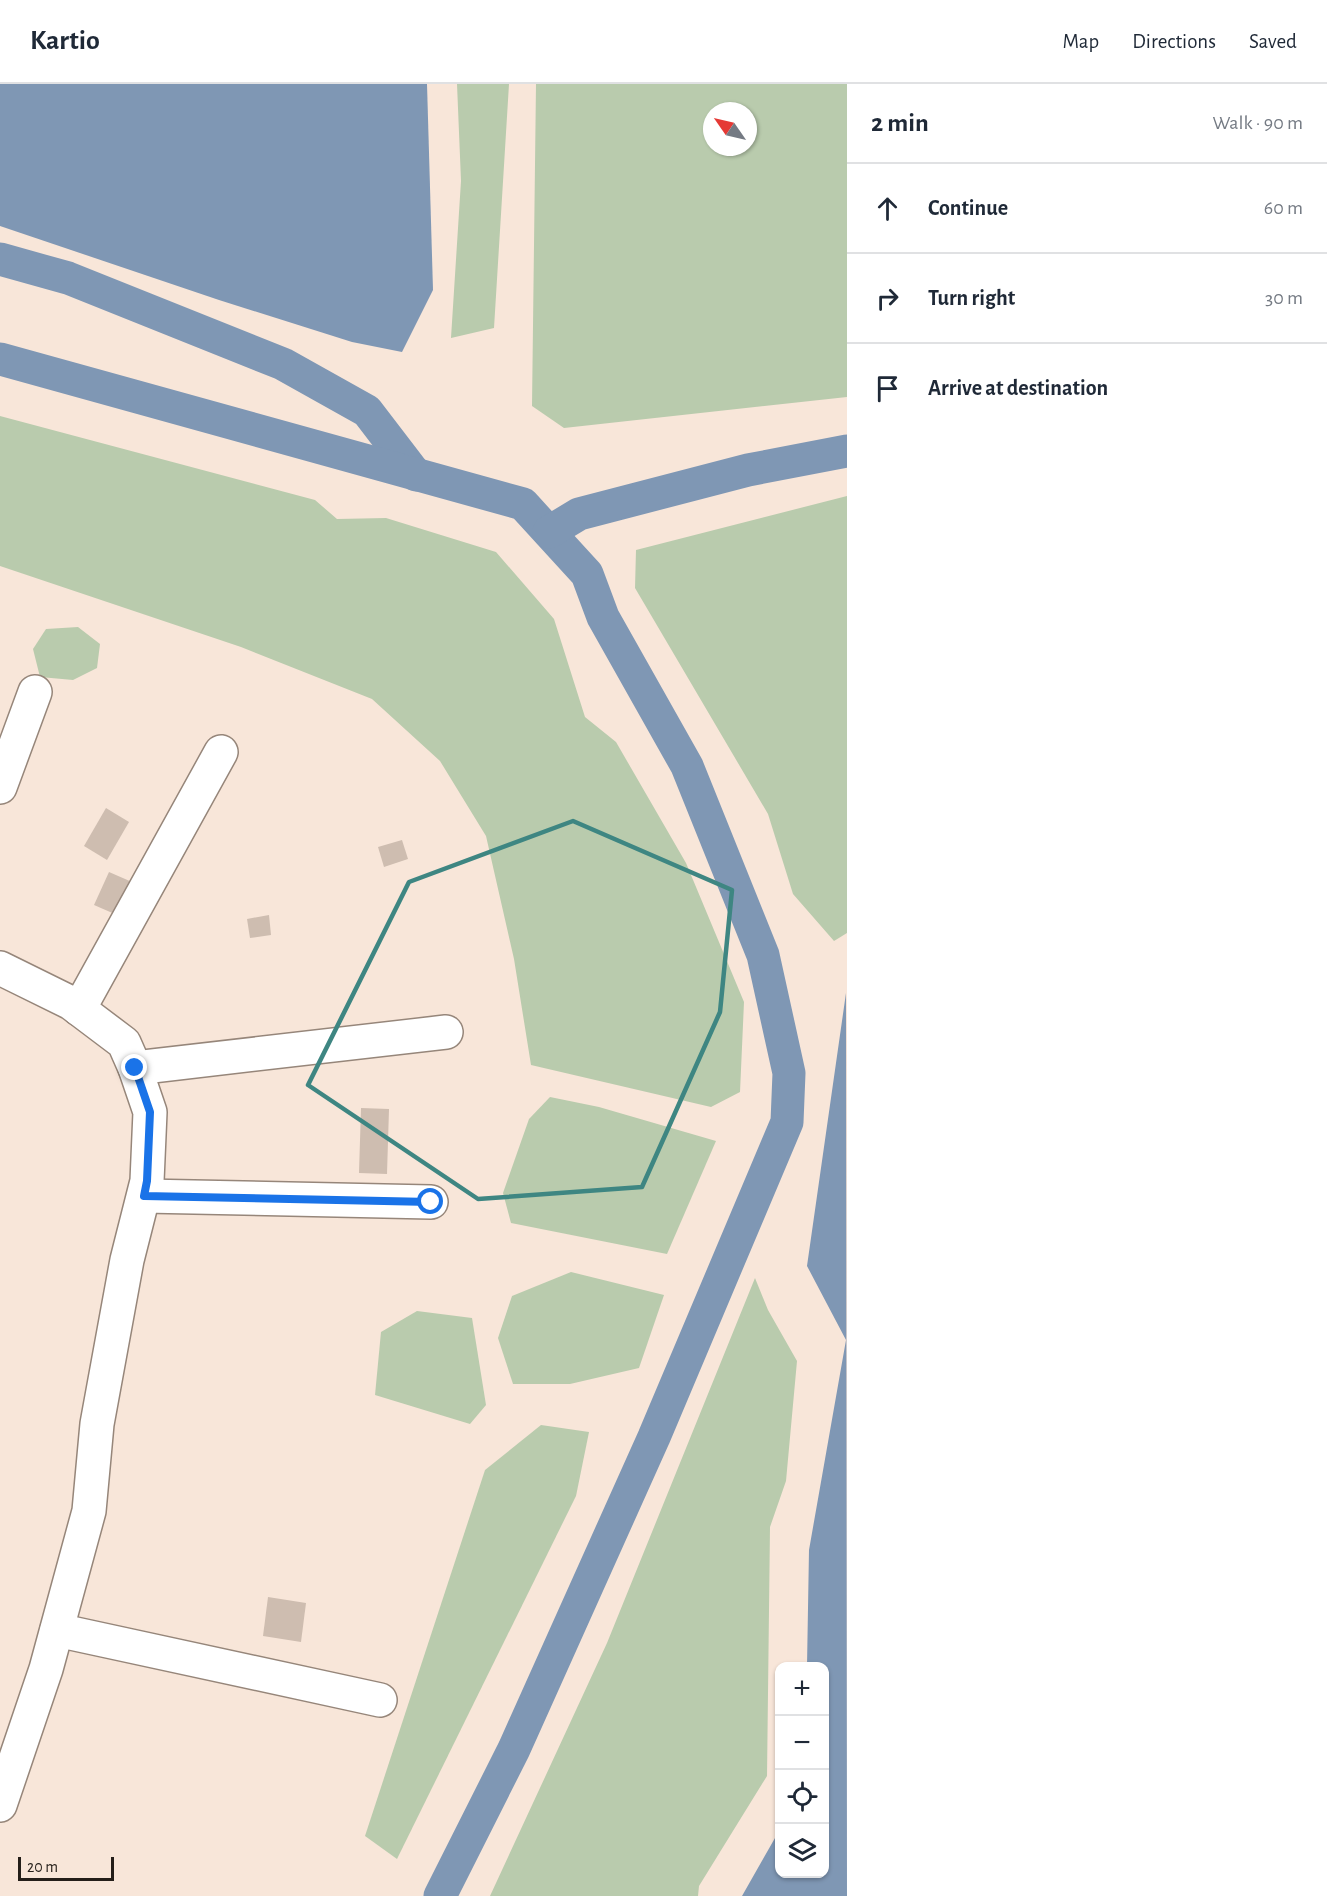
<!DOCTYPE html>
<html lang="en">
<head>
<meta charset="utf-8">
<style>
  body { margin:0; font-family:"Alegreya Sans",sans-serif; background:#f6f6f7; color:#1f2937 }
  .controls { position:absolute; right:18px; bottom:18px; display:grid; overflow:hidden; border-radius:12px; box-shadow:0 2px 4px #0004 }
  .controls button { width:54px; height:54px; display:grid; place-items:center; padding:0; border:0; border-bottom:2px solid #e0e1e3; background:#fff; color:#1f2937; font:30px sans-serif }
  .compass { position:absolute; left:703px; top:18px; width:54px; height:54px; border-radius:50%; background:#fff; box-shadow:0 2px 4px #0004; rotate:304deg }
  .scale { position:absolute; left:18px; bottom:15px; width:96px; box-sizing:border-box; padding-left:6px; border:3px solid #241e19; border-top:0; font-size:16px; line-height:21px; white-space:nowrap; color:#241e19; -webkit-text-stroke:4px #f8e6d9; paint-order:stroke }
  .stop { position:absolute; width:18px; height:18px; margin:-14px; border:4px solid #1a73e8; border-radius:50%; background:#fff }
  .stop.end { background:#1a73e8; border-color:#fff; box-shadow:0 2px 6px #0008 }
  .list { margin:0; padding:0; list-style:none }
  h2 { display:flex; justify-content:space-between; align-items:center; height:78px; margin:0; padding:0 24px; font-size:26px }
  h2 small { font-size:20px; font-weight:400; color:#747a83 }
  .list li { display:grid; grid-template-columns:39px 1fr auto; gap:18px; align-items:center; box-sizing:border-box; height:90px; padding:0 24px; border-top:2px solid #e0e1e3 }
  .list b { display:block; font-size:22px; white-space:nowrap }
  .list em { font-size:20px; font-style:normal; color:#747a83 }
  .icon { flex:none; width:33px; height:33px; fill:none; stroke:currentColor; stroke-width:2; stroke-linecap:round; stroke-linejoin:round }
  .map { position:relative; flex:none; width:847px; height:1812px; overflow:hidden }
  header { display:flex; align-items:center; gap:36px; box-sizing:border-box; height:84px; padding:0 30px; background:#fff; border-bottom:2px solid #e0e1e3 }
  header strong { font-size:28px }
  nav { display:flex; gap:33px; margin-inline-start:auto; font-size:21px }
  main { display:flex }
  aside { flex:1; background:#fff }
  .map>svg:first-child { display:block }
</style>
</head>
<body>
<header>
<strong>Kartio</strong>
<nav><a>Map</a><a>Directions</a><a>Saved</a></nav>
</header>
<main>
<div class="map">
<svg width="847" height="1812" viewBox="0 0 847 1812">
  <rect width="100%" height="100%" fill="#f8e6d9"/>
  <g fill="#b9cbad" fill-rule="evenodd">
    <path d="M457,0H509L494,244L451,254L461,97Z"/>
    <path d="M536,0H847V313L564,344L532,322ZM712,27H748V63H712Z"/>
    <path d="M0,332L315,416L337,435L386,434L496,468L554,535L585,633L616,658L686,779L744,918L740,1008L711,1023L531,981L514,875L486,752L440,677L372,615L241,563L0,482Z"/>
    <path d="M847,412V849L834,857L793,810L768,730L635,504L636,466Z"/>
    <path d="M78,543L100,560L97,584L73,596L40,593L33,565L46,545Z"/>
    <path d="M550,1013L599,1023L716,1057L667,1170L511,1139L503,1109L529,1035Z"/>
    <path d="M571,1188L664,1211L639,1284L570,1300H513L498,1254L512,1212Z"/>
    <path d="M755,1194L768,1226L797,1277L786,1397L770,1443L767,1692L699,1802L698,1812H490L607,1559Z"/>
    <path d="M417,1227L472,1234L486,1321L470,1340L375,1311L381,1248Z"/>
    <path d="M541,1341L589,1348L576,1412L397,1775L365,1752L485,1386Z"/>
  </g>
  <g fill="#7f97b4">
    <path d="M0,0H427L433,206L402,268L352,258L219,216L0,142Z"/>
    <path d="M846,909L847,1812H742L779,1747L780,1790H824V1582H807L809,1466L846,1256L807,1182Z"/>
  </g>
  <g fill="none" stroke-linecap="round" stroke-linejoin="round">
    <g stroke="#7f97b4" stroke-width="33">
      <path d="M0,175L68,194L283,280L367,327L416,391"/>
      <path d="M0,275L523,420L587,490L603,533L687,682L763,871L789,989L787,1038L654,1353L514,1665L440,1812"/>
      <path d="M549,448L579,430L748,386L847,367"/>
    </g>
  </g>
  <g fill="#cebdb0">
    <path d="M106,724L129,738L107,776L84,762Z"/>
    <path d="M402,756L408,775L384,783L378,763Z"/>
    <path d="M109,788L132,798L117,831L94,821Z"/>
    <path d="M269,831L271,851L250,854L247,835Z"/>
    <path d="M361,1024L389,1025L387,1090L359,1089Z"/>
    <path d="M268,1513L306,1519L301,1558L263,1552Z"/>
  </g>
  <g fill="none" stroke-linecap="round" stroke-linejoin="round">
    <g stroke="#96867a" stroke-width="36">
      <g id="minor">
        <path d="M0,703L35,608"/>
        <path d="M0,884L71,919L124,959L135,984L150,1028L147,1097L127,1176L97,1340L89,1427L46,1585L0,1721"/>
        <path d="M79,925L221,668"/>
        <path d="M135,984L446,948"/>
        <path d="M144,1112L431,1118"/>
        <path d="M57,1546L380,1616"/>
      </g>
    </g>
    <use href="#minor" stroke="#fff" stroke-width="33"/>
  </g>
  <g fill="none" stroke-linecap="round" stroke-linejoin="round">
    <path stroke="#1a73e8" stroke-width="8" d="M135,984L150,1028L147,1097L144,1112L431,1118"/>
  </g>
  <path fill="none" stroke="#3e8682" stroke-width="4.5" stroke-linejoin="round" d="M573,737L732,806L720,928L642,1103L478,1115L308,1001L409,798Z"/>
</svg>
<div class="controls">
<button>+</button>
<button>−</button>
<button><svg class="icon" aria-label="locate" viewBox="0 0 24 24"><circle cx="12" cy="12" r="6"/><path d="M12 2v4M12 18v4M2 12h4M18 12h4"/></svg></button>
<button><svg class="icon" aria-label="layers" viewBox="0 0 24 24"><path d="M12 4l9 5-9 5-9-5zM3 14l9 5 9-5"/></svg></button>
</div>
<svg class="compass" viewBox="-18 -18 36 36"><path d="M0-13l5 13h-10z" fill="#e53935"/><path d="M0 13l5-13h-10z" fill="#747a83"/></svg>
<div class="scale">20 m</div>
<div class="stop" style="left:431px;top:1118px"></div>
<div class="stop end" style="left:135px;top:984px"></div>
</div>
<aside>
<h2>2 min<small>Walk · 90 m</small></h2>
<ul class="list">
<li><svg class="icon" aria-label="ahead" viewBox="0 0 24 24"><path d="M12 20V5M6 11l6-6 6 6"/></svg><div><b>Continue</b></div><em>60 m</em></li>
<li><svg class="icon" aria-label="right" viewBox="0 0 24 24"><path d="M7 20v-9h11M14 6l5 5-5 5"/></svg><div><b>Turn right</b></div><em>30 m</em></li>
<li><svg class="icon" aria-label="arrive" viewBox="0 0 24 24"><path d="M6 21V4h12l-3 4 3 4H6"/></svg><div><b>Arrive at destination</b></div></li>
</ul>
</aside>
</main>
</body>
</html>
